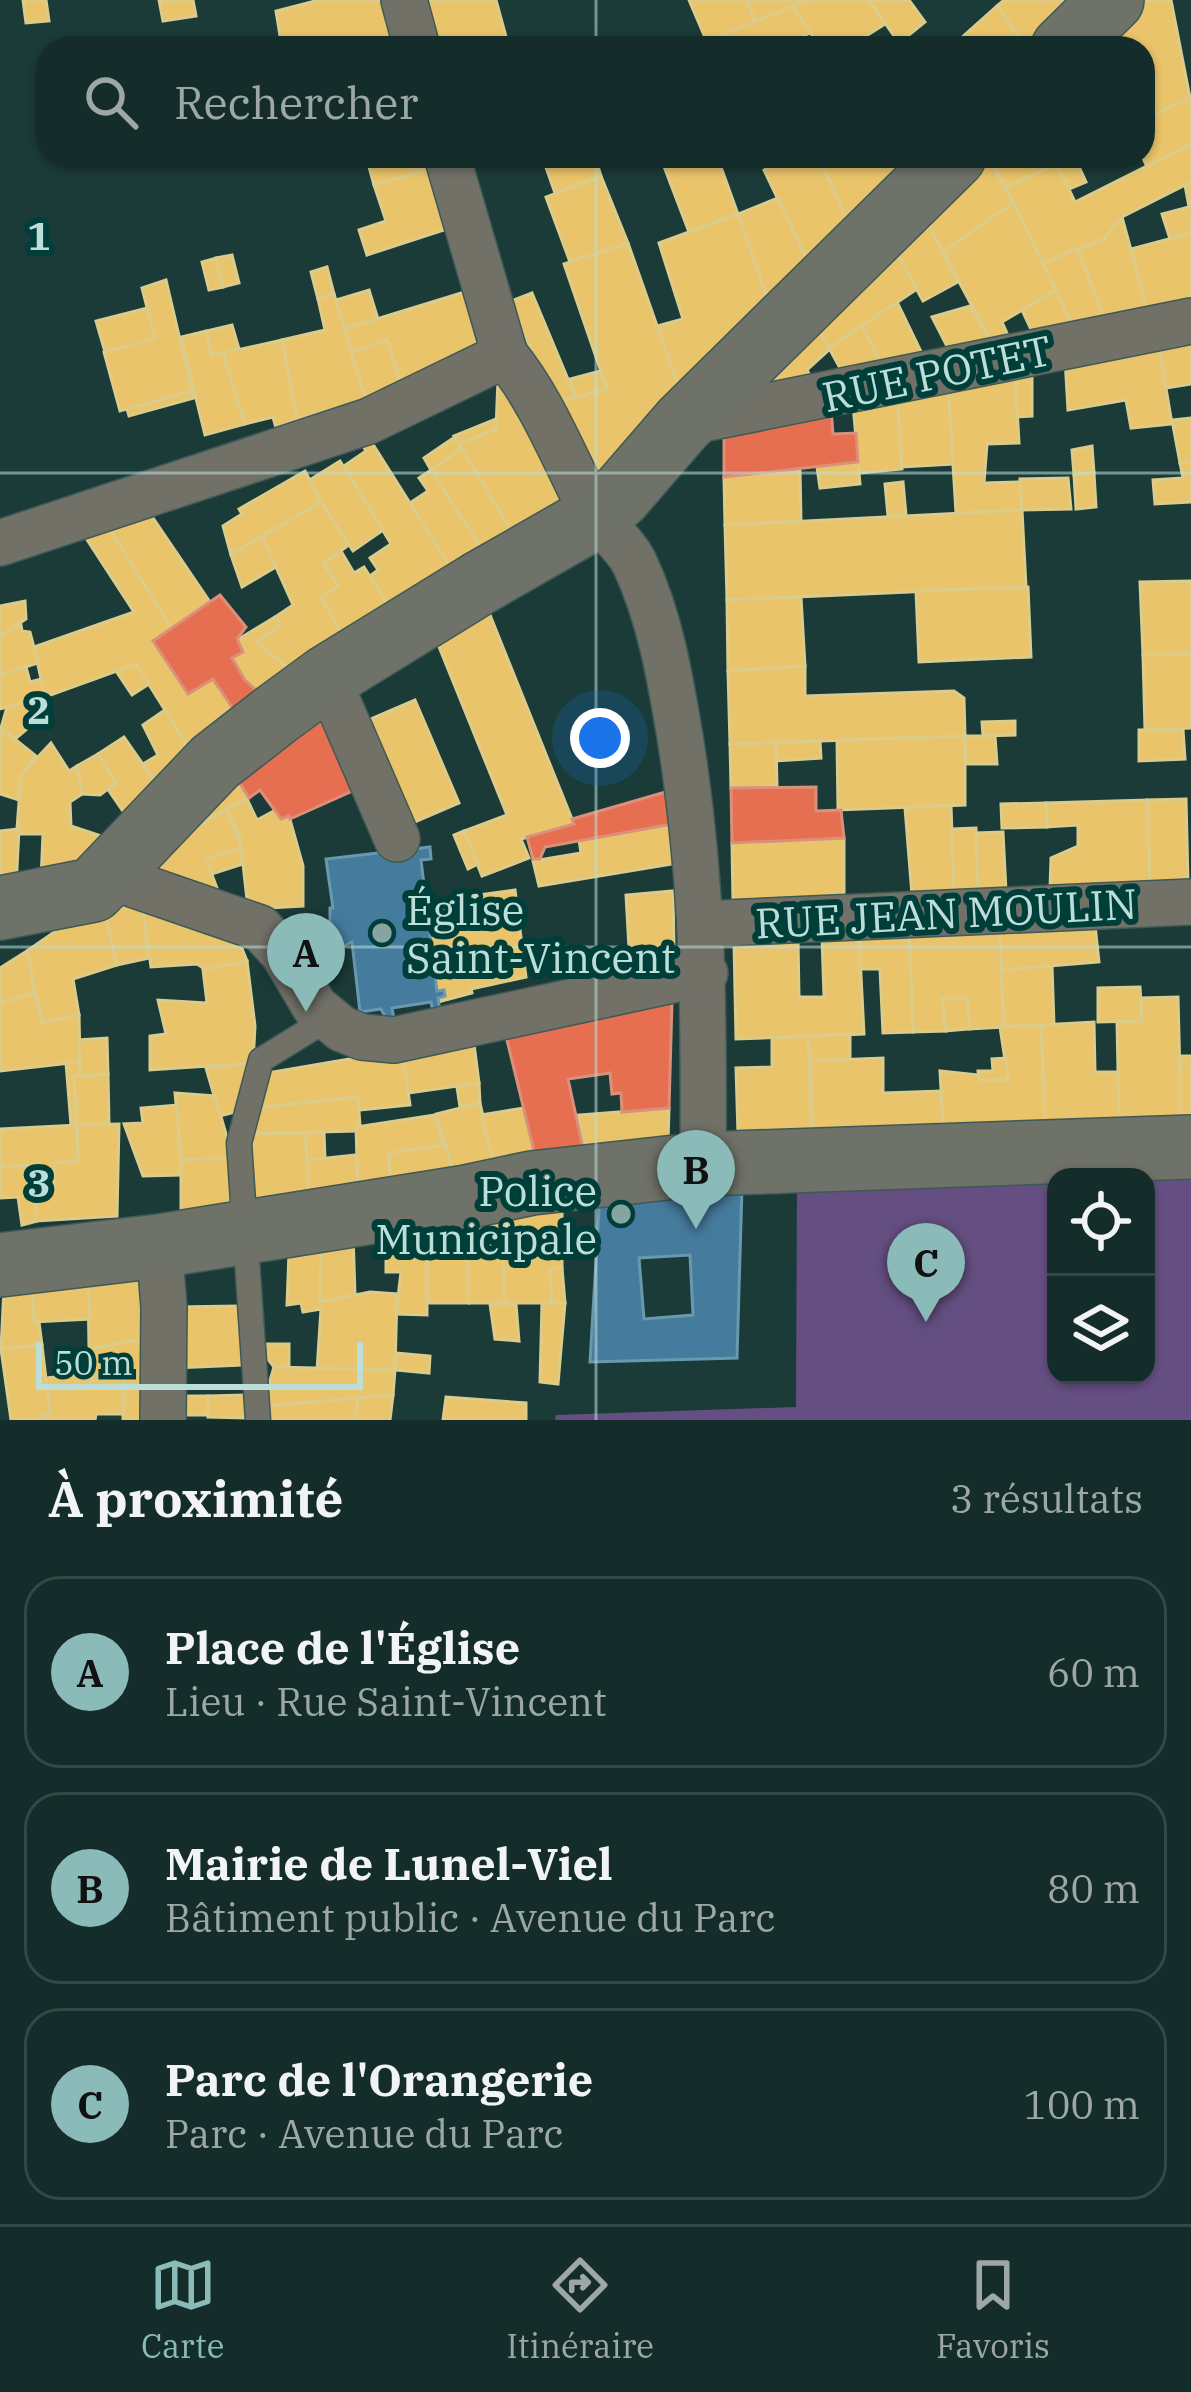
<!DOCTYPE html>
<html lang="fr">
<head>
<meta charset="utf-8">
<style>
  body { margin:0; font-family:"IBM Plex Serif",serif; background:#213836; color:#f1f3f6 }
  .controls { position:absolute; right:36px; bottom:36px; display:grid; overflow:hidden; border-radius:24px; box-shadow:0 3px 9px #0004 }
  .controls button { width:108px; height:108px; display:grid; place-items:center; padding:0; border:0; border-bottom:3px solid #334847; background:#142c2a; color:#f1f3f6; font:60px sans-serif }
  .scale { position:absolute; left:36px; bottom:30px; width:327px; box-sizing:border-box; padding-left:12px; border:6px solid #bcded9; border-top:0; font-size:33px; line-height:42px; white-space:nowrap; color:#bcded9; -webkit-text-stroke:9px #003e39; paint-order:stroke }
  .you { position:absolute; left:600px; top:738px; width:42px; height:42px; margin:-30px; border:9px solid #fff; border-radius:50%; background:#1a73e8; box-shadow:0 0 0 18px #1a73e833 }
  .badge { display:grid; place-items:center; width:78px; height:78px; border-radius:50%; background:#8bbbb9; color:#111; font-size:39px; font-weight:700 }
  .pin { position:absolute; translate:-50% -99px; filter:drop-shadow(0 3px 6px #0008) }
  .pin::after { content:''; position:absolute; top:63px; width:42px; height:36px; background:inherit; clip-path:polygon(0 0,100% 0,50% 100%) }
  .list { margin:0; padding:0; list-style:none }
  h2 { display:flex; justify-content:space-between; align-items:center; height:156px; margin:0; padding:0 48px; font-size:51px }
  h2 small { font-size:39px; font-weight:400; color:#9da7a8 }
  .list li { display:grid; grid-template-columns:78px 1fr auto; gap:36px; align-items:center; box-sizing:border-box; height:192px; margin:0 24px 24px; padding:0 24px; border:3px solid #334847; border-radius:36px }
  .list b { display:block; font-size:45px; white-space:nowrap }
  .list p { margin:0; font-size:39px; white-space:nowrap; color:#9da7a8 }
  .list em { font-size:39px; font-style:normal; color:#9da7a8 }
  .icon { flex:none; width:66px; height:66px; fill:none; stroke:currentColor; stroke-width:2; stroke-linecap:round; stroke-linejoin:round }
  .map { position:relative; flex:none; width:1191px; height:1420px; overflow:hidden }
  .search { position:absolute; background:#142c2a; box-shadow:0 3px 9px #0004; left:36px; right:36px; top:36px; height:132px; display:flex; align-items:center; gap:30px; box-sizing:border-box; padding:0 42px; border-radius:36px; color:#9da7a8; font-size:45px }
  .sheet { height:804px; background:#142c2a }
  nav { display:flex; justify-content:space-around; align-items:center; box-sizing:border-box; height:168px; border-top:3px solid #334847; background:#142c2a; font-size:33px; color:#9da7a8 }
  nav a { display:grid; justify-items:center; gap:6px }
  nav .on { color:#8bbbb9 }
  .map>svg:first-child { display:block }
</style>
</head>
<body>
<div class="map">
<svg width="1191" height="1420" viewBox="0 0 1191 1420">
  <rect width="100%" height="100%" fill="#1b3b38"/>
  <path fill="#654f82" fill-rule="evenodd" d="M1191,1171V1420H555L556,1415L796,1407L797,1185ZM1056,1177H1146V1375H1056Z"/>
  <g fill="#e9c46a" stroke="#dccc8b" stroke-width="3">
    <path d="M23,0H46L49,21L26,23Z"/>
    <path d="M159,0H193L196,16L163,21Z"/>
    <path d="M319,0H389L401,48H282L276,11Z"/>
    <path d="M419,0H496L508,44L496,48H433Z"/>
    <path d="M689,0H746L755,22L707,42Z"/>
    <path d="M747,0H807L755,22Z"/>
    <path d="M807,0H869L885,24L847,48H820L793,6Z"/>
    <path d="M869,0H909L925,22L899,43Z"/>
    <path d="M1004,0H1093L1046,48H1027L997,6Z"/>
    <path d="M1144,0H1171L1190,98L1143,120V48H1092Z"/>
    <path d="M793,6L810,33L776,48H708L705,42Z"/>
    <path d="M997,6L1027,48H950Z"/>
    <path d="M1190,98L1191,144L1147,167L1142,156L1143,120Z"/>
    <path d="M1191,144V182L1122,217L1104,239L1043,263L1006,187L1057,164L1075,202Z"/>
    <path d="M366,156H431L434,168L374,185Z"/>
    <path d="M542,156H595L601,176L555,193Z"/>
    <path d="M660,156H717L738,214L689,232Z"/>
    <path d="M788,156H818L850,225L807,260L764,170Z"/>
    <path d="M818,156H895L910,177L850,225Z"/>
    <path d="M987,156L1013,203L943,252L923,214Z"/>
    <path d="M990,156H1053L1057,164L1006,187Z"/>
    <path d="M1074,156L1086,182L1069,189L1057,164Z"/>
    <path d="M434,168L450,228L367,255L359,230L386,221L374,185Z"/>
    <path d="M601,176L628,243L570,262L546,197Z"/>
    <path d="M1191,182V233L1170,239L1162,214L1189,207L1185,185Z"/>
    <path d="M778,198L807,260L772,312L738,214Z"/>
    <path d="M1013,203L1056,290L1002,322L1011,342L994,347L943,252Z"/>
    <path d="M738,214L772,312L681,394L657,326L683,319L659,243Z"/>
    <path d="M923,214L958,282L923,301L891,243Z"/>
    <path d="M1122,217L1149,316L1107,324L1078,250L1104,239Z"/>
    <path d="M1191,233V307L1149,316L1131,249Z"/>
    <path d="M628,243L681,394L589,480L553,404L607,389L564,264Z"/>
    <path d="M891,243L917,289L829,348L812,317Z"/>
    <path d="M1077,249L1107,324L1075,331L1043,263Z"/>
    <path d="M232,255L239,283L223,287L216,258Z"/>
    <path d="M216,258L223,287L209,290L202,262Z"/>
    <path d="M327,267L334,294L318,299L311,272Z"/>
    <path d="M166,280L192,391L120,411L104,352L155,339L142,288Z"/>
    <path d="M369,290L378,319L344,329L336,300Z"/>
    <path d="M1056,290L1075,331L1035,338L1022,310Z"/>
    <path d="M468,291L483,344L402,386L387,340L351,352L344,329Z"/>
    <path d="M532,293L575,396L553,404L511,301Z"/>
    <path d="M334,294L366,399L297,419L282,340L325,330L318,299Z"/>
    <path d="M897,302L926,362L885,371L862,326Z"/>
    <path d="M970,306L994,347L952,356L932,317Z"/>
    <path d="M147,308L155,339L105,352L96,321Z"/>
    <path d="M812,317L830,349L807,370L815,385L737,388Z"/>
    <path d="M232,325L239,349L212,356L206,331Z"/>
    <path d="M862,326L885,371L846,379L829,348Z"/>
    <path d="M206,331L212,356L223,353L245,424L205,435L181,337Z"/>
    <path d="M1191,334V384L1166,388L1158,341Z"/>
    <path d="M282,340L297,419L276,428L273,417L245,424L223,353Z"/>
    <path d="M387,340L402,386L366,399L351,352Z"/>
    <path d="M1158,341L1172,424L1131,428L1126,400L1068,410L1065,359Z"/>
    <path d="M600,371L607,389L576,398L570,379Z"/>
    <path d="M1015,371L1019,443L987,444L984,483L1020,482L1022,510L956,513L948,384Z"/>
    <path d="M1032,376V416L1017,417L1016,379Z"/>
    <path d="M498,379L570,499L514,535L459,444L496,429Z"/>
    <path d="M948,384L953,464L902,467L897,395Z"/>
    <path d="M192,391L194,398L129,416L127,409Z"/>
    <path d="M897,395L902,469L859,473L853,404Z"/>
    <path d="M1191,418V462L1180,463L1172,420Z"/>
    <path d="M496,419V429L459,444L454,436Z"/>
    <path d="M455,437L462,449L431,470L424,458Z"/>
    <path d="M369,438L454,573L393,613L370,576L378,570L370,558L391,544L344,466L366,451L362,444Z"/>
    <path d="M1092,446L1094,473L1074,475L1072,450Z"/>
    <path d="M462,449L514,535L485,554L431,470Z"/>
    <path d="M340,461L383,530L353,551L308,481Z"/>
    <path d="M858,462L860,484L820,488L817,467Z"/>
    <path d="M1191,462V502L1155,504L1153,480L1183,478L1180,463Z"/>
    <path d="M800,469L801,521L725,525L724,477Z"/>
    <path d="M431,470L485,554L454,573L410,503L428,491L419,478Z"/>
    <path d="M305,471L321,502L231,555L223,526L242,514L239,509Z"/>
    <path d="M1094,473L1096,507L1076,509L1074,475Z"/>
    <path d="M1068,478L1071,509L1022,510L1020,479Z"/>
    <path d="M903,482L906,515L888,516L885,484Z"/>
    <path d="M321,502L349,545L323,564L339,586L321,597L346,641L295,674L257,642L281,625L275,617L293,605L262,536Z"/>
    <path d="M147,509L210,602L171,628L106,523Z"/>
    <path d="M1022,510L1026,587L727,600L725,525Z"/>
    <path d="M106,523L172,629L153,641L188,694L213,679L242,722L195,758L136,664L45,697L34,647L134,612L82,532Z"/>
    <path d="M262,536L276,567L242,587L231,555Z"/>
    <path d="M341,551L354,573L364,567L393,613L346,641L321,597L339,586L323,564Z"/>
    <path d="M1191,581V654L1143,655L1140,582Z"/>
    <path d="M1028,587L1031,657L919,662L916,591Z"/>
    <path d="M801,597L805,666L728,671L727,600Z"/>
    <path d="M25,601L26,619L0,636V606Z"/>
    <path d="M486,605L574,824L521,839L529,858L482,876L464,831L507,815L433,632Z"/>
    <path d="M275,617L281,625L257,642L295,674L268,701L245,680L232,658L243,652L237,640Z"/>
    <path d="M21,625L22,631L30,632L38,663L0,675V636Z"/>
    <path d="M1191,654V728L1145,730L1143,655Z"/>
    <path d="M136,664L149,684L132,695L116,671Z"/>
    <path d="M805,666V696L954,691L964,698L965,736L730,744L728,671Z"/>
    <path d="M26,667L30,682L41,679L45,697L0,709V675Z"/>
    <path d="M39,699L40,718L15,739L1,728L7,707Z"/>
    <path d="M415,700L459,803L410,824L366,721Z"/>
    <path d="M165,710L195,759L167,799L143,764L158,755L143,725Z"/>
    <path d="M1015,721V735L983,736L982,722Z"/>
    <path d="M1,728L36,756L21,775L19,800L0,794Z"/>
    <path d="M1183,729L1185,759L1139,761V730Z"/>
    <path d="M965,736V805L838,810L837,740Z"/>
    <path d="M965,736H995L997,764H966Z"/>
    <path d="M124,737L167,799L131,823L107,788L116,783L98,754Z"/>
    <path d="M820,741L821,758L776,761V743Z"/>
    <path d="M51,743L69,771L77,766L82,794L70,802L71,826L101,836L58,881L41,880L43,834H18L17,829L21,775Z"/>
    <path d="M776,743L777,786L731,788L730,744Z"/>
    <path d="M98,754L116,783L100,795L82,794L77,766Z"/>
    <path d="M229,767L249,798L197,824Z"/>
    <path d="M247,799L257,820L274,811L281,819L289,816L303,866V906L248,909L240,837L226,809Z"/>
    <path d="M1186,799L1188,882L1150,884L1147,800Z"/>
    <path d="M1147,800L1150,884L1050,888L1051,858L1078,846V825L1047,827L1046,803Z"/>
    <path d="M1046,803L1047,827L1002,828L1001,804Z"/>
    <path d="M951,805L954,893L912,895L905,808Z"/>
    <path d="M226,809L242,848L206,859L220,896L159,879L152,855Z"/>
    <path d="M672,824V864L539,886L533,861L581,853L579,840Z"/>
    <path d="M976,828L978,892L954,893L952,829Z"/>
    <path d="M19,829L16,888H0V831Z"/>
    <path d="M464,831L478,864L468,869L454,835Z"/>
    <path d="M1003,832L1006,891L978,892L976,833Z"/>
    <path d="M844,838V898L733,903L732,843Z"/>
    <path d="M240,848L243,864L212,874L206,859Z"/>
    <path d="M515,890L526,977L471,989L472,993L438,1002V998L445,996L444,990L437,991L434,969L441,968L440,962L434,963L430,934L436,933L435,927H429L426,902Z"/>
    <path d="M673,891L674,947L629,948L626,895Z"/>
    <path d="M142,900L236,934L247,961L206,970L197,964L151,967Z"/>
    <path d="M142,900L149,958L117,965L105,913Z"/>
    <path d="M105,913L117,965L73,979L79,1015L42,1023L27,951L60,928Z"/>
    <path d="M1095,925L1099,962L1001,970L1000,930Z"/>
    <path d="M1000,930L1004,1027L970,1029L967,998L942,999L946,1031L913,1032L909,934Z"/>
    <path d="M909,934L913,1032L883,1033L880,969H860L859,936Z"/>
    <path d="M859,936L864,1034L736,1039L734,942L798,939L799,997H824L822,938Z"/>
    <path d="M27,951L35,993L0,1003V968Z"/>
    <path d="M247,961L255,1026L253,1063L150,1070V1036L166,1034L158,1000L207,1003L203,970Z"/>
    <path d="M1052,966L1054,1025L1004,1027L1001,970Z"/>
    <path d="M1140,987L1142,1021L1098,1022V988Z"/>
    <path d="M35,993L42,1023L79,1015L80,1062L0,1071V1003Z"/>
    <path d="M1178,997L1181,1117L1119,1120L1117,1022L1142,1021L1141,998Z"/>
    <path d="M967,998L970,1029L946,1031L942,999Z"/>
    <path d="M1094,1022L1095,1072H1118L1119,1120L1045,1123L1041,1025Z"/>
    <path d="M1041,1025L1045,1123L943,1127L940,1071L979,1075V1080H1008L1000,1027Z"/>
    <path d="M850,1034V1059L811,1061L808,1036Z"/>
    <path d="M808,1036L812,1132L738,1134L736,1068L772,1067V1038Z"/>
    <path d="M107,1038L108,1074L80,1076L79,1040Z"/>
    <path d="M474,1044L479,1083L408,1093L403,1056Z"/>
    <path d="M402,1050L410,1105L359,1110L358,1097L256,1108L267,1073Z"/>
    <path d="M1180,1056H1191V1117H1181Z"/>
    <path d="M883,1058V1093L941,1091L943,1127L812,1132L811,1061Z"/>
    <path d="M1006,1058L1008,1080H979L978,1071H993L992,1059Z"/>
    <path d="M80,1062V1076L74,1077L77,1125H71L66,1063Z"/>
    <path d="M253,1063L239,1111L220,1116L206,1068Z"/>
    <path d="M108,1074L109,1124L77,1125L74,1077Z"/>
    <path d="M479,1083L480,1103L460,1107L457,1087Z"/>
    <path d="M175,1093L215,1096L233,1158L181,1160Z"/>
    <path d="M358,1097L360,1126L356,1131L248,1134L256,1108Z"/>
    <path d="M480,1103L495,1168L454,1174L436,1114Z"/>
    <path d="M177,1105L181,1175L143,1176L124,1124L143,1123L141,1108Z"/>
    <path d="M524,1108L536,1159L495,1168L481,1115Z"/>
    <path d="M669,1108L668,1142L584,1153L578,1115Z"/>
    <path d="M435,1115L443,1146L389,1153L391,1190L358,1194L356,1127Z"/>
    <path d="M119,1124L117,1216L37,1221L33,1195L54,1193L55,1163L78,1161L77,1125Z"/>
    <path d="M77,1125L78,1161L55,1163L54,1193L33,1195V1165L0,1167V1129Z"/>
    <path d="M324,1132L325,1159L307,1160L305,1133Z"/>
    <path d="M305,1133L310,1200L251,1206L248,1134Z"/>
    <path d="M446,1145L454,1174L391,1190L389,1153Z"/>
    <path d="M356,1155L358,1194L310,1200L307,1160Z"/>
    <path d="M233,1158L235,1205L181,1213V1160Z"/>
    <path d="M33,1165L37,1221L22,1225L18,1197L0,1198V1167Z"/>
    <path d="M562,1199V1268L550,1269L552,1303H505L500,1210Z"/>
    <path d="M500,1210L505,1303H469L465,1215Z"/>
    <path d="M465,1215L469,1303H427V1252H410V1224Z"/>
    <path d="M410,1224V1252H427V1315L396,1314L401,1272H386V1228Z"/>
    <path d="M353,1233L355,1295L320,1302L321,1252Z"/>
    <path d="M289,1252H321L320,1302L370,1292L397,1294L395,1370H317L321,1309L303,1312L301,1303L287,1305Z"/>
    <path d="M562,1268L565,1303H552L550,1269Z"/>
    <path d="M150,1273L154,1337L89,1349L88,1279Z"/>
    <path d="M88,1279L90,1319L34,1322L32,1285Z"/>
    <path d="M32,1285L34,1322H39L42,1345L1,1349L4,1288Z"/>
    <path d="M542,1303H565L558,1384L540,1382Z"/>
    <path d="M490,1304H516L519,1341L495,1339Z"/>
    <path d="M239,1306L242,1365L175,1368V1307Z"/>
    <path d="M154,1337L156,1371L92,1381L89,1349Z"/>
    <path d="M265,1344H289V1367H274L263,1353Z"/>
    <path d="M42,1345L50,1413L44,1414L45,1419L11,1420L1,1349Z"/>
    <path d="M396,1353L430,1356L429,1373L395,1370Z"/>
    <path d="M274,1367L395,1370L393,1395L268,1406L266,1394Z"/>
    <path d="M156,1371L154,1420H123V1374Z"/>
    <path d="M89,1373L92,1381L123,1374L124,1414H96L95,1420H45L44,1414L50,1413L46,1378Z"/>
    <path d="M245,1395L246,1418L208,1417V1396Z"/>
    <path d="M393,1395L390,1420H355L358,1398Z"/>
    <path d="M175,1396H208V1415H174Z"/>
    <path d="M446,1397L526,1403V1420H443Z"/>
    <path d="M358,1398L355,1420H270L268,1406Z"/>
  </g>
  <g fill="#e76f51" stroke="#da907a" stroke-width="3">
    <path d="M831,408L833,434L856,433L858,462L724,477V430Z"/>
    <path d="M220,595L246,627L237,639L243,652L232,658L245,680L268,701L242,722L213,679L188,694L153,641Z"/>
    <path d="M319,704L359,788L290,819L289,816L281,819L260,790L249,798L232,770Z"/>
    <path d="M816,787V811L841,810L844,838L732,843L731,788Z"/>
    <path d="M669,791L672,824L545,847L540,859H533L527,837L574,824L572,819Z"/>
    <path d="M672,1002L669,1108L622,1112L621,1093L612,1094L610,1073L568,1079L584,1153L536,1159L505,1032Z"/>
  </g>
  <g fill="#457b9d" stroke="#6999af" stroke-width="3" fill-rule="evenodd">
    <path d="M430,847L431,859L421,860L429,927H435L436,933L430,934L434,963L440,962L441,968L434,969L437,991L444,990L445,996L438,998L440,1011L433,1012L431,1002L392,1008L394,1019L387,1020L381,1009L360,1012L352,942L330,953V908H333L326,859Z"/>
    <path d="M742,1187L737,1358L590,1362L600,1194ZM690,1255L693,1315L644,1319L639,1258Z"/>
  </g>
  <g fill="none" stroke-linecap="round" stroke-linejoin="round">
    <g stroke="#3e5956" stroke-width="27">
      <path id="lane" d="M258,1420L239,1143L261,1060L329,1018"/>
    </g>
    <g stroke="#3e5956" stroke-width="48">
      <g id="street">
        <path d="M404,0L417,48"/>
        <path d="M447,156L505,355C541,399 563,455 589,506C600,527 622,539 634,562C660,617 670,677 680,737C704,884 704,1015 703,1164"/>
        <path d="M683,423L1191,321"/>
        <path d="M0,543L369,421L505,355"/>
        <path d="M327,677L397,839"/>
        <path d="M109,876L260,928L283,953L315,1007L342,1029L362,1037L394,1040L705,973"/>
        <path d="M702,924L1191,902"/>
        <path d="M159,1246L164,1307L163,1420"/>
      </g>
    </g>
    <g stroke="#3e5956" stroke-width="66">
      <g id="secondary">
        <path d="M1063,48L1112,0"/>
        <path d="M0,908L93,890L215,762L278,713L327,677L478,584L595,517L619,497L683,423L954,156"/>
        <path d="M0,1265L159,1246L466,1197L532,1183L703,1164L1191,1147"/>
      </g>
    </g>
    <use href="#lane" stroke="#717168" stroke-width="24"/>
    <use href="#street" stroke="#717168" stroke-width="45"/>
    <use href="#secondary" stroke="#6f7268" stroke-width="63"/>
  </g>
  <path fill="none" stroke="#bcded9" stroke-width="3" stroke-opacity="0.55" d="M596,0V48M596,156V1420M0,473H1191M0,947H1191"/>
  <g fill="#84a5a1" stroke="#003e39" stroke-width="4.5">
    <circle cx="382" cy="933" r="12"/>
    <circle cx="621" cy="1214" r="12"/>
  </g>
  <g text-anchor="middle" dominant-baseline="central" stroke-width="12" stroke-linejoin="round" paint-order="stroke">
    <g font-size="42" fill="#bcded9" stroke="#003e39">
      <text transform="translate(937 373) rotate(-12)">RUE POTET</text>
      <text transform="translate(946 913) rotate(-3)">RUE JEAN MOULIN</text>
    </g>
    <g font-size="42" fill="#bcded9" stroke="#003e39" text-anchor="start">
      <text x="406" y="909">Église<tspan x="406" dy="48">Saint-Vincent</tspan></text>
      <text x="597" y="1190" text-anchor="end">Police<tspan x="597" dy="48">Municipale</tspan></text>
    </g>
  </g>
  <g font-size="39" text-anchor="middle" font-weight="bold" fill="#bcded9" stroke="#003e39" stroke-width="12" stroke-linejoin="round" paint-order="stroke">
    <text x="39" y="250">1</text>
    <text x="39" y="724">2</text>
    <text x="39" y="1197">3</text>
  </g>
</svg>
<div class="controls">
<button><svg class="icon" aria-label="locate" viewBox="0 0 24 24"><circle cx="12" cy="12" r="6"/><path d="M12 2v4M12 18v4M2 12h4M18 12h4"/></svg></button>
<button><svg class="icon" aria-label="layers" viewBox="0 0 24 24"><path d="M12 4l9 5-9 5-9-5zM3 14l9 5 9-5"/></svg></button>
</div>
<div class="scale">50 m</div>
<div class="you"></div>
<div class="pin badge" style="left:306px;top:1012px">A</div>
<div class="pin badge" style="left:696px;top:1229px">B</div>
<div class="pin badge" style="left:926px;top:1322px">C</div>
<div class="search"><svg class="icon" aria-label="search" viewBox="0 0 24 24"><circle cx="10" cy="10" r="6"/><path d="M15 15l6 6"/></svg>Rechercher</div>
</div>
<section class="sheet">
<h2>À proximité<small>3 résultats</small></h2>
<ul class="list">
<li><span class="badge">A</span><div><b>Place de l'Église</b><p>Lieu · Rue Saint-Vincent</p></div><em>60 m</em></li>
<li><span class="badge">B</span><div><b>Mairie de Lunel-Viel</b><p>Bâtiment public · Avenue du Parc</p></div><em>80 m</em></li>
<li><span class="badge">C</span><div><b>Parc de l'Orangerie</b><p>Parc · Avenue du Parc</p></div><em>100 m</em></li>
</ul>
</section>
<nav>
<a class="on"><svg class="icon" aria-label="map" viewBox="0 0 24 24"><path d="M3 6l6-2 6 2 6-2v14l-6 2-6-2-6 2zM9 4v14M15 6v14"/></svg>Carte</a>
<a><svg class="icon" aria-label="directions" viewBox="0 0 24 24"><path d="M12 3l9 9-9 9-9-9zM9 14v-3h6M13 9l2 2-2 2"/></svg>Itinéraire</a>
<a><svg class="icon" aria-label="saved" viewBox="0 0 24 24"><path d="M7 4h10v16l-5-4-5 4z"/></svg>Favoris</a>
</nav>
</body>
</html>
